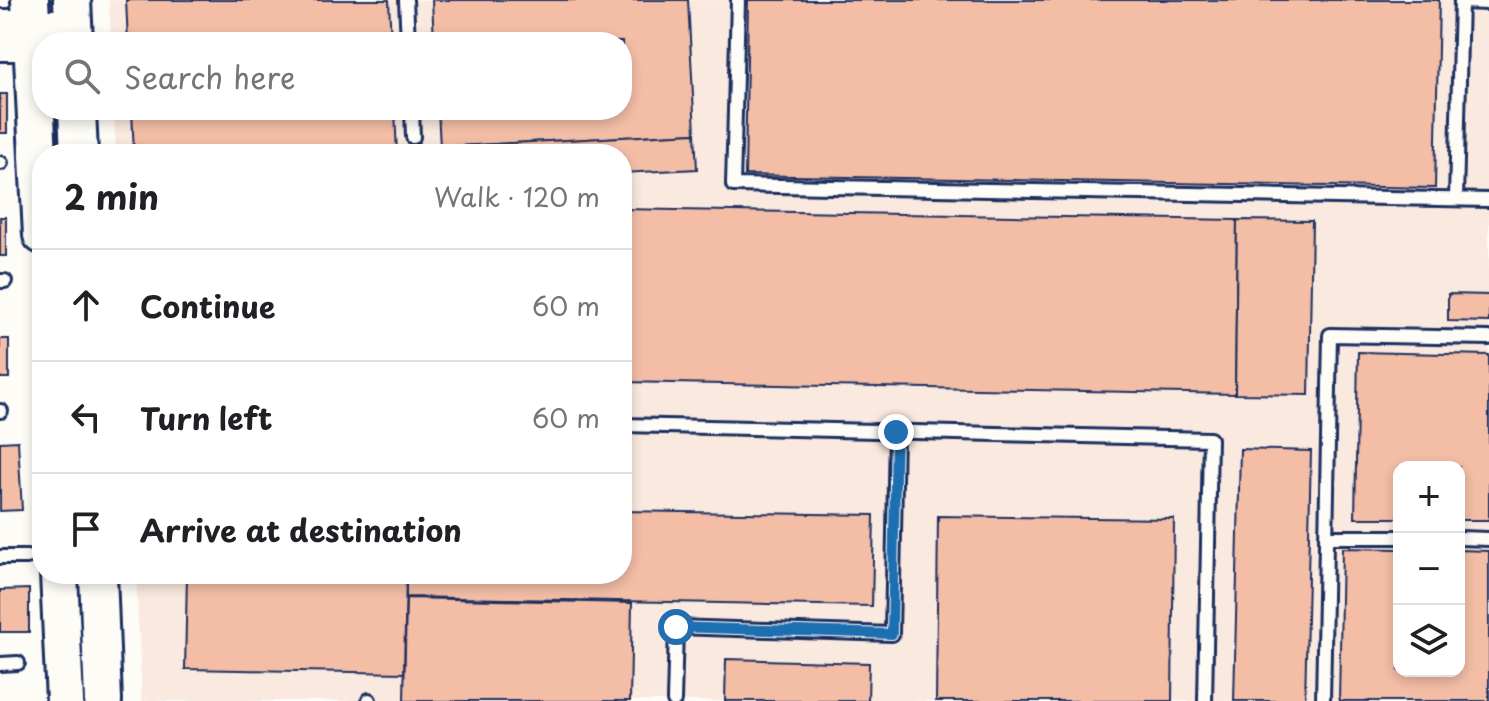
<!DOCTYPE html>
<html lang="en">
<head>
<meta charset="utf-8">
<style>
  body { margin:0; font-family:"Playpen Sans",sans-serif; background:#f6f6f6; color:#202124 }
  .controls { position:absolute; right:24px; bottom:24px; display:grid; overflow:hidden; border-radius:16px; box-shadow:0 4px 12px #0003 }
  .controls button { width:72px; height:72px; display:grid; place-items:center; padding:0; border:0; border-bottom:2px solid #e0e0e0; background:#fff; color:#202124; font:40px sans-serif }
  .stop { position:absolute; width:24px; height:24px; margin:-18px; border:6px solid #1f6fb2; border-radius:50%; background:#fff }
  .stop.end { background:#1f6fb2; border-color:#fff; box-shadow:0 2px 8px #0008 }
  .list { margin:0; padding:0; list-style:none }
  h2 { display:flex; justify-content:space-between; align-items:center; height:104px; margin:0; padding:0 32px; font-size:34px }
  h2 small { font-size:26px; font-weight:400; color:#757577 }
  .list li { display:grid; grid-template-columns:52px 1fr auto; gap:24px; align-items:center; box-sizing:border-box; height:112px; padding:0 32px; border-top:2px solid #e0e0e0 }
  .list b { display:block; font-size:30px; white-space:nowrap }
  .list em { font-size:26px; font-style:normal; color:#757577 }
  .icon { flex:none; width:44px; height:44px; fill:none; stroke:currentColor; stroke-width:2; stroke-linecap:round; stroke-linejoin:round }
  .map { position:relative; flex:none; width:1489px; height:701px; overflow:hidden }
  .search { position:absolute; background:#fff; box-shadow:0 4px 12px #0003; left:32px; top:32px; width:600px; height:88px; display:flex; align-items:center; gap:20px; box-sizing:border-box; padding:0 28px; border-radius:32px; color:#757577; font-size:30px }
  .panel { position:absolute; background:#fff; box-shadow:0 4px 12px #0003; left:32px; top:144px; width:600px; height:440px; border-radius:32px }
  .map>svg:first-child { display:block }
</style>
</head>
<body>
<div class="map">
<svg width="1489" height="701" viewBox="0 0 1489 701">
  <rect width="100%" height="100%" fill="#fdfcf7"/>
  <filter id="ink" filterUnits="userSpaceOnUse"><feTurbulence type="fractalNoise" baseFrequency=".0125" numOctaves="2"/><feDisplacementMap in="SourceGraphic" scale="16" xChannelSelector="R" yChannelSelector="G"/><feConvolveMatrix kernelMatrix="1 2 1 2 8 2 1 2 1" color-interpolation-filters="sRGB"/></filter>
  <g filter="url(#ink)">
    <path fill="#fae9df" fill-rule="evenodd" d="M109,0H1489V701H142L136,574H622V154H116L114,110H622V42H111ZM1399,467H1459V671H1399Z"/>
    <g fill="#f3bda6" stroke="#1b2f5e" stroke-width="2">
      <path d="M126,0H389L391,42H128Z"/>
      <path d="M432,0H688L695,133L440,147L438,110H622V42H434Z"/>
      <path d="M748,0H1439L1435,188L745,175Z"/>
      <rect x="0" y="94" width="7" height="39"/>
      <path d="M132,110H395L397,154H134Z"/>
      <path d="M695,133L697,169L622,173V154H441L440,147Z"/>
      <path d="M622,209L1237,220L1235,394L622,382Z"/>
      <rect x="0" y="217" width="6" height="39"/>
      <path d="M1237,220L1312,221L1309,395L1235,394Z"/>
      <path d="M1448,294L1489,295V322L1448,321Z"/>
      <rect x="0" y="339" width="9" height="39"/>
      <path d="M1358,352L1489,355V520H1459V467H1399V518H1355Z"/>
      <path d="M18,441L22,510L0,511V442Z"/>
      <path d="M1240,449L1311,451L1305,701H1234Z"/>
      <path d="M622,511L874,515L872,606L406,597V574H622Z"/>
      <path d="M938,516L1174,519L1172,701H936Z"/>
      <path d="M1342,548L1399,549V671H1459V550L1489,551V701H1339Z"/>
      <path d="M187,574H406L404,673L185,669Z"/>
      <path d="M29,589V632H0V590Z"/>
      <path d="M406,598L632,603L630,701H404Z"/>
      <path d="M726,659L869,663L868,701H725Z"/>
    </g>
    <g fill="none" stroke-linecap="round" stroke-linejoin="round">
      <g stroke="#1b2f5e" stroke-width="18">
        <g id="service">
          <path d="M406,0L408,42"/>
          <path d="M738,0L733,185L1489,200"/>
          <path d="M1461,2L1489,3"/>
          <path d="M412,110L413,137"/>
          <path d="M0,163H1"/>
          <path d="M1456,199L1461,0"/>
          <path d="M0,281H5"/>
          <path d="M0,411H1"/>
          <path d="M622,425L1210,439L1205,701"/>
          <path d="M1326,537H1399"/>
          <path d="M1459,538L1489,539"/>
          <path d="M0,557H27"/>
          <path d="M0,664L18,663"/>
          <path d="M369,701V700"/>
          <path d="M674,701L676,627L892,634L896,432"/>
          <path d="M1323,701L1330,335L1489,338"/>
        </g>
      </g>
      <g stroke="#1b2f5e" stroke-width="32">
        <g id="minor">
          <path d="M0,23H73"/>
          <path d="M0,47H42"/>
        </g>
      </g>
      <g stroke="#1b2f5e" stroke-width="42">
        <g id="secondary">
          <path d="M30,0L42,235"/>
          <path d="M72,0L74,42"/>
          <path d="M77,110L79,154"/>
          <path d="M59,574L65,701"/>
          <path d="M98,574L103,701"/>
        </g>
      </g>
      <use href="#service" stroke="#fdfcf7" stroke-width="12"/>
      <use href="#minor" stroke="#fdfcf7" stroke-width="26"/>
      <use href="#secondary" stroke="#fdfcf7" stroke-width="36"/>
    </g>
  </g>
  <g fill="none" stroke-linecap="round" stroke-linejoin="round" filter="url(#ink)">
    <path stroke="#1f6fb2" stroke-width="10" d="M676,627L892,634L896,432"/>
  </g>
</svg>
<div class="controls">
<button>+</button>
<button>−</button>
<button><svg class="icon" aria-label="layers" viewBox="0 0 24 24"><path d="M12 4l9 5-9 5-9-5zM3 14l9 5 9-5"/></svg></button>
</div>
<div class="stop" style="left:676px;top:627px"></div>
<div class="stop end" style="left:896px;top:432px"></div>
<div class="search"><svg class="icon" aria-label="search" viewBox="0 0 24 24"><circle cx="10" cy="10" r="6"/><path d="M15 15l6 6"/></svg>Search here</div>
<section class="panel">
<h2>2 min<small>Walk · 120 m</small></h2>
<ul class="list">
<li><svg class="icon" aria-label="ahead" viewBox="0 0 24 24"><path d="M12 20V5M6 11l6-6 6 6"/></svg><div><b>Continue</b></div><em>60 m</em></li>
<li><svg class="icon" aria-label="left" viewBox="0 0 24 24"><path d="M17 20v-9H6M10 6l-5 5 5 5"/></svg><div><b>Turn left</b></div><em>60 m</em></li>
<li><svg class="icon" aria-label="arrive" viewBox="0 0 24 24"><path d="M6 21V4h12l-3 4 3 4H6"/></svg><div><b>Arrive at destination</b></div></li>
</ul>
</section>
</div>
</body>
</html>
